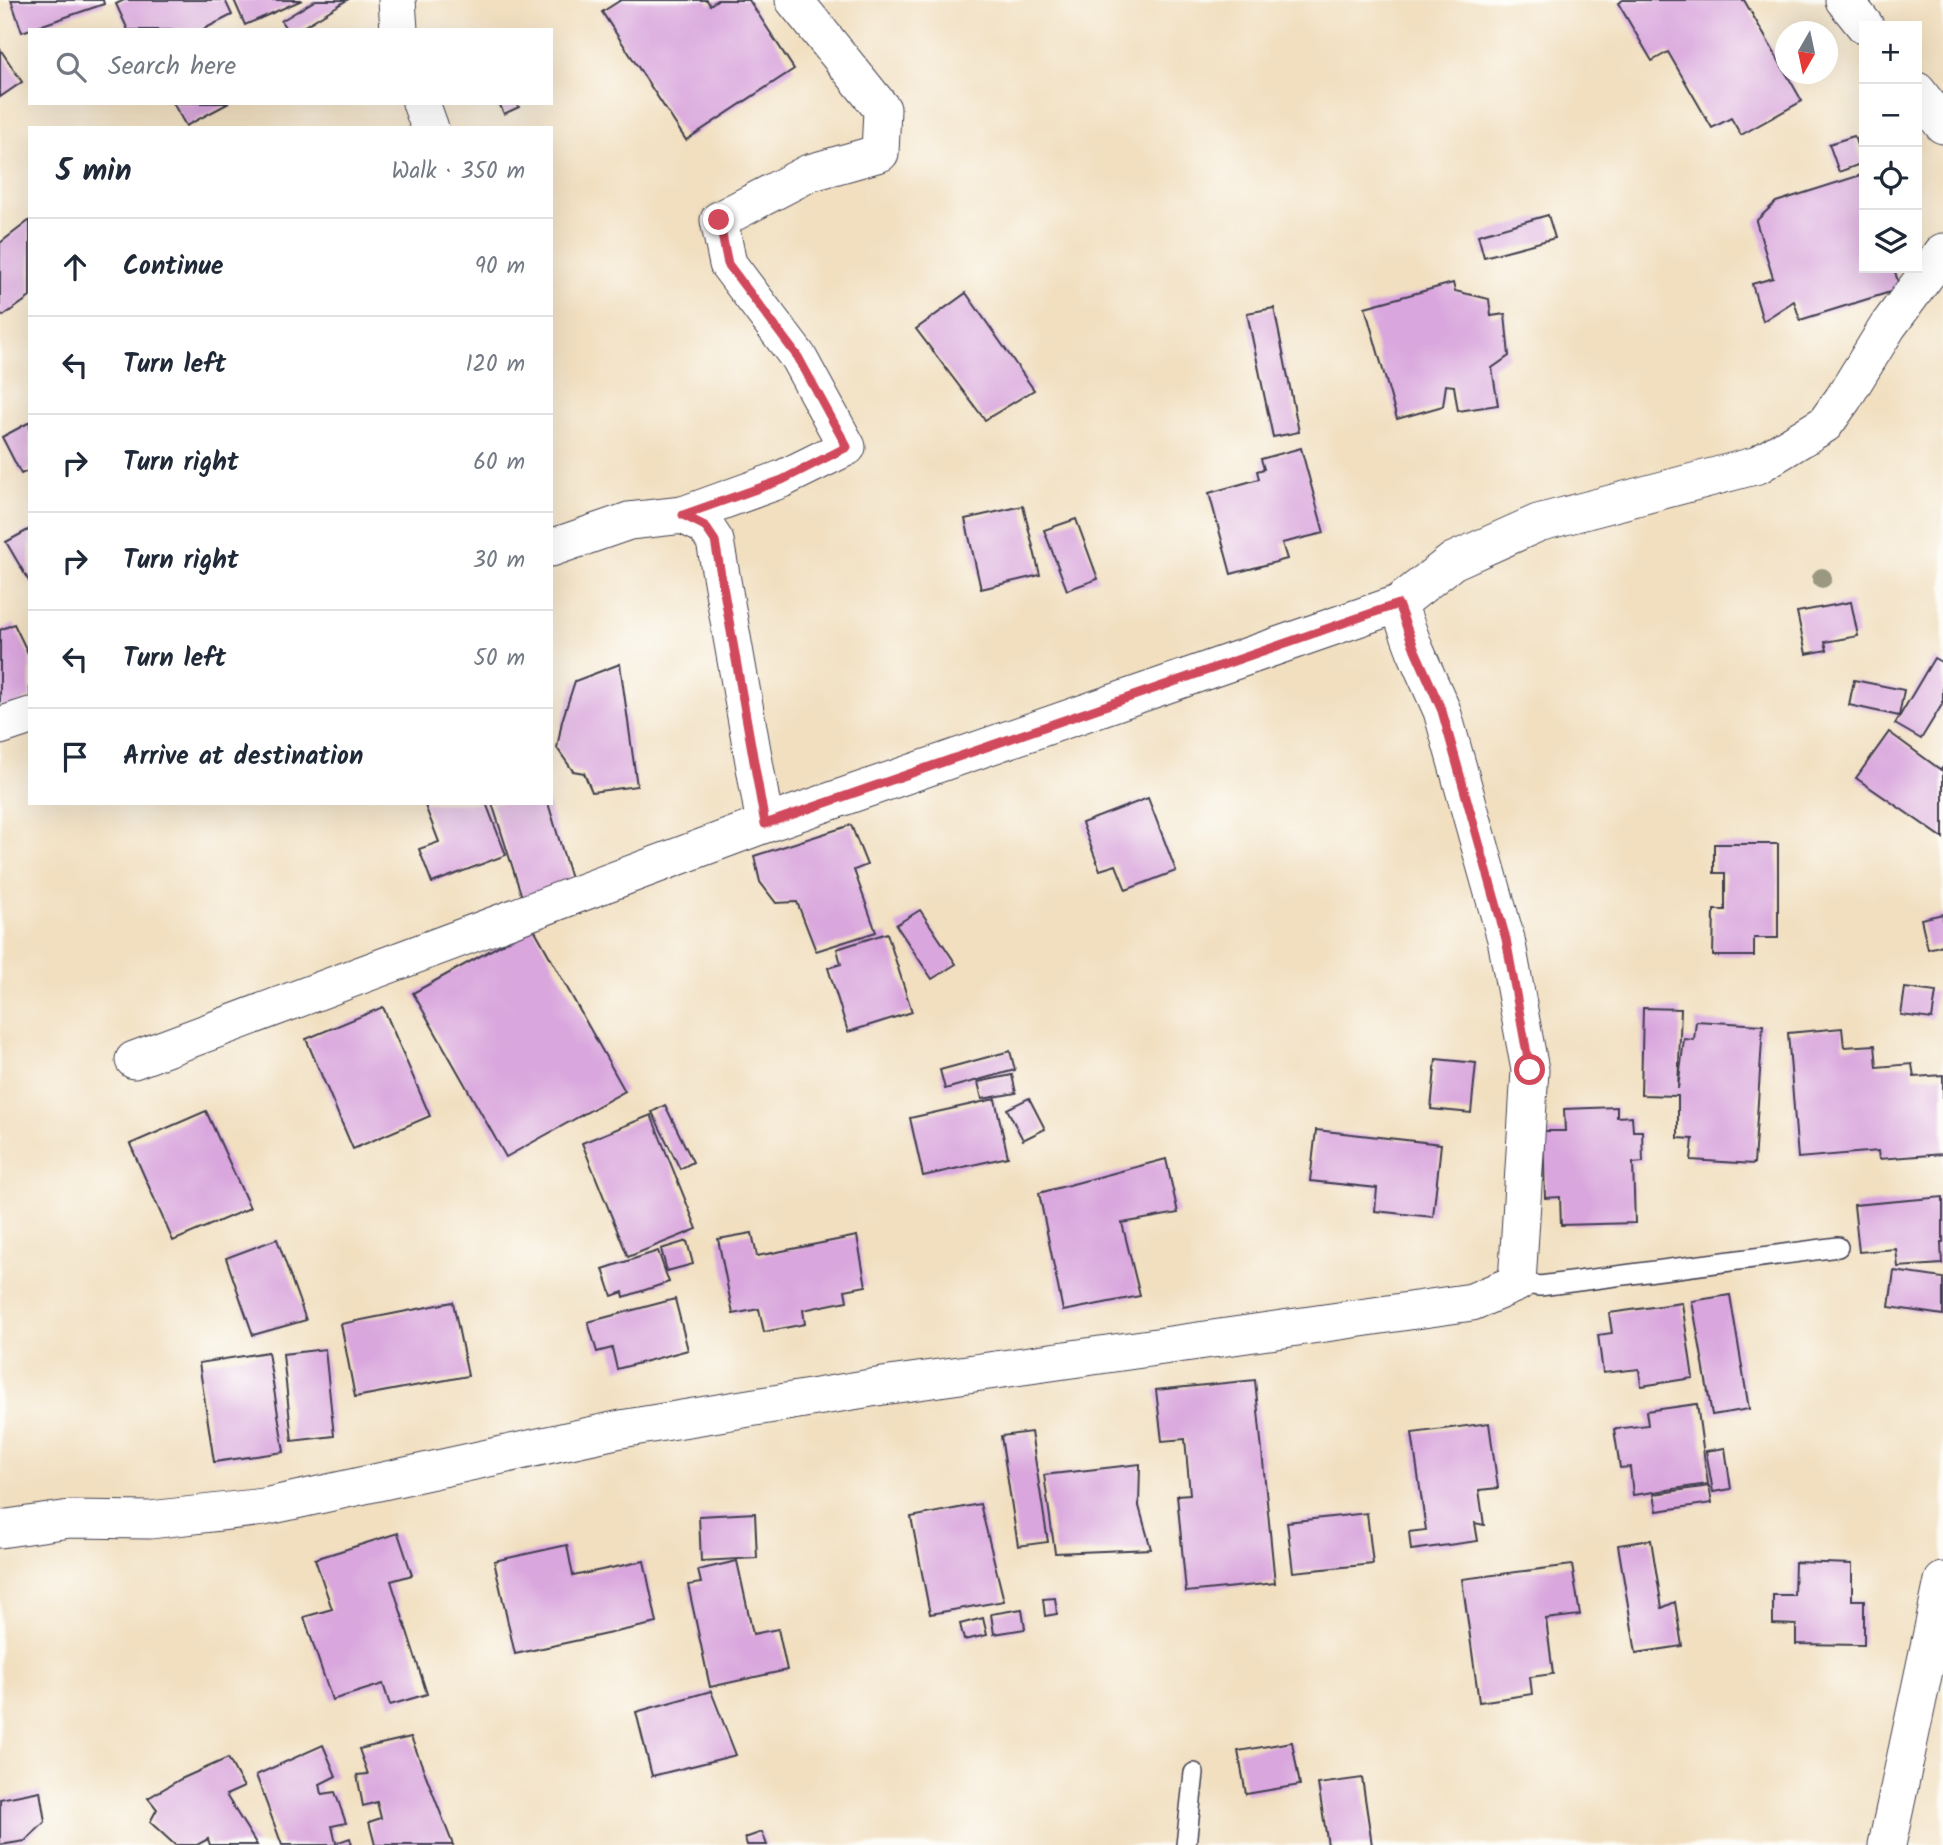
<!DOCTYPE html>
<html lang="en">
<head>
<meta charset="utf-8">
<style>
  body { margin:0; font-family:Kalam,sans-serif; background:#f6f6f7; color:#1f2937 }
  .controls { position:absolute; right:21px; top:21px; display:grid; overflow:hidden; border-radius:0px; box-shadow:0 7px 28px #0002 }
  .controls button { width:63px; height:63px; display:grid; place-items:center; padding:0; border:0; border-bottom:2px solid #e0e1e3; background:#fff; color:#1f2937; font:35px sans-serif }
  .compass { position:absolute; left:1775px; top:21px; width:63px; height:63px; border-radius:50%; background:#fff; box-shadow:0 7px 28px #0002; rotate:189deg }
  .stop { position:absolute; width:21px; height:21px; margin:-16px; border:5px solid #d1495b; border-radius:50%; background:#fff }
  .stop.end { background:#d1495b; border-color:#fff; box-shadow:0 2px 7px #0008 }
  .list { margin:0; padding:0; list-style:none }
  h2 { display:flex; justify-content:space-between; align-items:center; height:91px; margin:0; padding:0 28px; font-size:30px }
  h2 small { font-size:23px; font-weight:400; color:#747a83 }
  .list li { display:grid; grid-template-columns:46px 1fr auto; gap:21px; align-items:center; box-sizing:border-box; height:98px; padding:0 28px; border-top:2px solid #e0e1e3 }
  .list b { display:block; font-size:26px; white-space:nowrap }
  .list em { font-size:23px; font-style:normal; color:#747a83 }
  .icon { flex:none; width:38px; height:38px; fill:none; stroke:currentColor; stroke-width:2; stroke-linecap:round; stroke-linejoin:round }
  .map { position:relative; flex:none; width:1943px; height:1845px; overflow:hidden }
  .search { position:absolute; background:#fff; box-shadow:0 7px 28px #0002; left:28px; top:28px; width:525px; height:77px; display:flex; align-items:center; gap:18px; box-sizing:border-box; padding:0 24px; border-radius:0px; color:#747a83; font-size:26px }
  .panel { position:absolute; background:#fff; box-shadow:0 7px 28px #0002; left:28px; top:126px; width:525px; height:679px; border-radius:0px }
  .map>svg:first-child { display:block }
</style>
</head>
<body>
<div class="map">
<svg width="1943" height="1845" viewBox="0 0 1943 1845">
  <rect width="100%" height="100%" fill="#fdfcf7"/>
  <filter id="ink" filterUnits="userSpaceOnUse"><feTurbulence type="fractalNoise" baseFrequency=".0143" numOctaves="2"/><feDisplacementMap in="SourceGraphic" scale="14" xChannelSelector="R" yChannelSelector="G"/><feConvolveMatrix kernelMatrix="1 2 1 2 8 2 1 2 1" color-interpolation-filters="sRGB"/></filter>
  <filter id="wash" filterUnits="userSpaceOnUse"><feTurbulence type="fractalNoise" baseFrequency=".00686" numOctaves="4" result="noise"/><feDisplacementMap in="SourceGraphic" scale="28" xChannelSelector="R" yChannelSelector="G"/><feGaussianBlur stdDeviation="1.57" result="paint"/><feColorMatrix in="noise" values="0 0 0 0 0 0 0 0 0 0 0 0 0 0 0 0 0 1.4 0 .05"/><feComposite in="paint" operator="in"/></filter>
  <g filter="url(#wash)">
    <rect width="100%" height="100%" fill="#f1dfc0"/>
    <g id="blocks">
      <g fill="#d9a6dd">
        <path d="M11,0H103L104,4L22,32Z"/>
        <path d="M124,0H225L232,15L202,30H128L116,4Z"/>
        <path d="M234,0H302L245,25Z"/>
        <path d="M316,0H347L298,30H287L281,21Z"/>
        <path d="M621,0H707L710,5L717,0H749L794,69L686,140L602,12Z"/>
        <path d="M1623,0H1744L1802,101L1741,135L1731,118L1712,128L1668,52L1652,61L1618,3Z"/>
        <path d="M0,49L22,82L0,97Z"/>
        <path d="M173,103H229L186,126Z"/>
        <path d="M499,103H517L519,107L504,114Z"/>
        <path d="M1854,136L1863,163L1839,172L1829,144Z"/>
        <path d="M1864,174V268H1894L1900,289L1800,320L1794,301L1763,321L1752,284L1773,278L1756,221L1776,202Z"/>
        <path d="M1548,215L1555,238L1484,257L1478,235Z"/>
        <path d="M30,220V297L3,316L0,312V243Z"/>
        <path d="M1453,283L1455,291L1489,299L1491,316L1505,314L1509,356L1492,368L1498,405L1458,411L1454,386L1446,385L1443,406L1397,419L1365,307Z"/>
        <path d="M966,293L1034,390L985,420L916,329Z"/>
        <path d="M1274,308L1299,432L1273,437L1247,313Z"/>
        <path d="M30,422V470L21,474L2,437Z"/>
        <path d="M1301,448L1324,533L1282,543L1287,559L1231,574L1209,493L1259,479L1257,471L1264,469L1261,459Z"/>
        <path d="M1023,506L1040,575L981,589L965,519Z"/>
        <path d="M1076,519L1098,579L1067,590L1044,530Z"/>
        <path d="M30,529V583L6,542Z"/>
        <path d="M1851,602L1858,636L1825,642L1827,650L1806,654L1797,612Z"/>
        <path d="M14,624L30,657V698L0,712V630Z"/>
        <path d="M1934,658L1943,663V703L1921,739L1895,724Z"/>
        <path d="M620,664L637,786L592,792L584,773L573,771L557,748L562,721L575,681Z"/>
        <path d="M1854,680L1904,690L1899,716L1849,705Z"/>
        <path d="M1889,732L1941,770L1943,767V838L1856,778Z"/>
        <path d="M1148,798L1176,871L1126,890L1116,865L1100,870L1082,823Z"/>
        <path d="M424,803H486L506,855L432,883L419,849L439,842Z"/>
        <path d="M492,803H548L572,882L522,897Z"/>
        <path d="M851,825L867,865L854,870L876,932L816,951L797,902L776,903L760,882L754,856Z"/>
        <path d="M1714,844H1778V938H1754V956H1713L1714,910H1725V873H1714Z"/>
        <path d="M920,910L956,964L932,979L896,925Z"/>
        <path d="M1943,914V945L1928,949L1921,919Z"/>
        <path d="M533,927L625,1091L506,1157L413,993Z"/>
        <path d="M887,933L912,1012L848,1032L828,968L841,964L837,949Z"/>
        <path d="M1905,988L1936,992L1932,1019L1901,1015Z"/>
        <path d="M383,1007L430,1116L353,1149L306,1039Z"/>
        <path d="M1643,1008L1681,1009L1678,1089L1684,1039L1694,1040L1696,1021L1763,1025L1754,1164L1691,1160L1693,1139L1678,1138V1096L1641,1095Z"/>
        <path d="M1842,1028L1844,1047L1875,1045L1877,1067L1912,1064L1914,1077L1943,1075V1154L1879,1159L1878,1151L1798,1158L1788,1033Z"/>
        <path d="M1010,1051L1015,1070L945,1089L940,1070Z"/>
        <path d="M1436,1059L1476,1063L1471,1113L1431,1109Z"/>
        <path d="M1012,1075L1016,1093L982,1099L978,1082Z"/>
        <path d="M1029,1098L1045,1129L1023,1140L1007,1109Z"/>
        <path d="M995,1099L1008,1157L923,1176L910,1118Z"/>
        <path d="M665,1105L693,1162L680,1169L652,1112Z"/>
        <path d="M1617,1107V1117L1632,1116L1633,1131H1642L1643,1162L1633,1163L1635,1223L1561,1225L1560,1197L1545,1198L1543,1131H1565L1564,1109Z"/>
        <path d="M206,1111L250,1208L173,1241L130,1144Z"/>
        <path d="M651,1115L697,1229L628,1257L582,1143Z"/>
        <path d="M1316,1130L1441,1144L1433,1217L1375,1211L1377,1188L1310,1181Z"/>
        <path d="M1166,1159L1178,1213L1122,1223L1140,1296L1063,1311L1039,1193Z"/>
        <path d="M1943,1197V1242H1941L1942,1264L1898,1267L1896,1249L1859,1252L1854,1205Z"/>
        <path d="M752,1233L757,1256L857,1236L866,1286L845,1290L847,1301L803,1310L805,1324L764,1332L759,1309L733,1314L718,1239Z"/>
        <path d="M277,1239L306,1320L253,1335L226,1258Z"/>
        <path d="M687,1241L693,1264L667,1271L661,1249Z"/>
        <path d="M658,1251L669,1282L624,1297L623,1292L612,1296L603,1269Z"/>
        <path d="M1894,1271L1943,1278V1315L1889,1307Z"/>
        <path d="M1730,1295L1749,1409L1712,1415L1692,1301Z"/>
        <path d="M675,1299L688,1350L617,1369L612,1348L597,1352L588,1322Z"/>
        <path d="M453,1302L468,1376L355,1397L341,1324Z"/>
        <path d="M1682,1303L1693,1378L1641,1386L1639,1369L1603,1373L1598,1335L1612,1333L1609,1313Z"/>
        <path d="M325,1349L334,1436L292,1441L283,1354Z"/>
        <path d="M268,1352L284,1452L214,1462L199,1363Z"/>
        <path d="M1255,1380L1275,1583L1186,1592L1177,1495L1190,1494L1185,1439L1162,1441L1156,1390Z"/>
        <path d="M1697,1404L1708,1484L1633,1495L1630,1467L1620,1468L1614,1429L1648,1425L1646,1411Z"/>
        <path d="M1489,1423L1498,1488L1479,1490L1484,1525L1475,1523L1478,1541L1411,1550L1409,1532L1426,1530L1412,1433Z"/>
        <path d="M1031,1432L1048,1542L1018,1546L1001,1436Z"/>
        <path d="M1725,1448L1731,1489L1713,1492L1706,1451Z"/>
        <path d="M1140,1464L1139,1506L1151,1549L1055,1553L1044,1475Z"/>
        <path d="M1709,1486L1712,1503L1657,1511L1654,1494Z"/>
        <path d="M980,1504L1004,1601L930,1614L911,1517Z"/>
        <path d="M755,1513L757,1558L701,1561L699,1516Z"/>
        <path d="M1367,1513L1373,1564L1293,1572L1287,1522Z"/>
        <path d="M398,1533L412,1575L391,1581L427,1694L390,1705L383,1684L332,1700L304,1617L332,1609L315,1559Z"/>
        <path d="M1651,1540L1662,1608L1675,1602L1682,1646L1636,1653L1618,1545Z"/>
        <path d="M567,1545L573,1576L644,1561L657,1623L515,1654L494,1561Z"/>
        <path d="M737,1561L753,1634L778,1629L787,1670L710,1687L688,1585L701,1583L698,1570Z"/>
        <path d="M1795,1562L1852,1564V1600H1864V1645L1796,1644V1625L1773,1624V1595H1794Z"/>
        <path d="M1572,1565L1580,1615L1546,1619L1553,1674L1530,1677L1532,1694L1479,1702L1462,1579Z"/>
        <path d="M1055,1598L1057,1614L1045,1616L1043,1599Z"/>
        <path d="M1022,1609L1025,1629L994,1634L991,1614Z"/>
        <path d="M983,1618L987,1635L964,1640L960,1624Z"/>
        <path d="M711,1691L736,1755L652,1776L636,1712Z"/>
        <path d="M411,1737L453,1845H375L369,1822L381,1818L377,1802L363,1806L357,1775L368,1774L359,1749Z"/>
        <path d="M1292,1742L1300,1785L1246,1794L1238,1751Z"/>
        <path d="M323,1745L336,1776L320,1784L322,1794L335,1792L346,1823L332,1826L336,1843L350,1838L352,1845H282L256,1775Z"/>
        <path d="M228,1758L244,1787L226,1795L257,1845H210L208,1839L197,1845H175L150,1822L157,1809L148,1798L181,1779Z"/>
        <path d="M1362,1778L1372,1845H1328L1318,1784Z"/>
        <path d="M40,1791L45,1822L25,1841L0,1845V1799Z"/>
        <path d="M762,1832L767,1845H747L745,1838Z"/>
      </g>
    </g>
  </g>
  <g filter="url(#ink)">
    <use href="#blocks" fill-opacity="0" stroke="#413e4f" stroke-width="2"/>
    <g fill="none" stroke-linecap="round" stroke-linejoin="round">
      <g stroke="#413e4f" stroke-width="22">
        <g id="lane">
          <path d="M1517,1283L1540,1286L1838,1247"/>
          <path d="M1186,1845L1194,1773"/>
        </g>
      </g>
      <g stroke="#413e4f" stroke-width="39">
        <g id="street">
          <path d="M397,0L399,30"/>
          <path d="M1844,0L1865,26"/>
          <path d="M1917,91L1943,125"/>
          <path d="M421,103L430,128"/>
          <path d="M683,515L782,479L847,447L798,357L728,264L719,220L809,173L880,153L882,109L794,0"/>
          <path d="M551,548L629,521L683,515L705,526L715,541L765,824"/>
          <path d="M1398,604L1453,561L1538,523L1758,465L1825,424L1843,399L1888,326L1943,252"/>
          <path d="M0,726L30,716"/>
          <path d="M0,1529L70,1519L150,1520L264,1507L621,1429L883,1386L1472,1302L1517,1283L1530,1070L1506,939L1442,711L1415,650L1398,604L765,824L134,1060"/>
          <path d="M1887,1845L1943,1581"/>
        </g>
      </g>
      <use href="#lane" stroke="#fff" stroke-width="19"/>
      <use href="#street" stroke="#fff" stroke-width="37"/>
    </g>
    <circle fill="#9b9882" cx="1822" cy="578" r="10"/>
  </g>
  <g fill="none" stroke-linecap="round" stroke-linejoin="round" filter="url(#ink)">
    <path stroke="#d1495b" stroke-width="9" d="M719,220L728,264L798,357L847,447L782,480L683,515L705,526L715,541L765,824L1398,604L1415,650L1442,711L1506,939L1530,1070"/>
  </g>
</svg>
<div class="controls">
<button>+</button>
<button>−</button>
<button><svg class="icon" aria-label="locate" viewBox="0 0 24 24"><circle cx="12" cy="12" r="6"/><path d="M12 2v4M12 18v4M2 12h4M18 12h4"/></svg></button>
<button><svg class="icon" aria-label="layers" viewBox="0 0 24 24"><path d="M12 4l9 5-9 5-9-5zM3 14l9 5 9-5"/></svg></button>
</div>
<svg class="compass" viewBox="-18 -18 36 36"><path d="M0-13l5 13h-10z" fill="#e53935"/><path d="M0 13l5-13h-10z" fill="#747a83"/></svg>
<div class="stop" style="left:1530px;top:1070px"></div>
<div class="stop end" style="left:719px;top:220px"></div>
<div class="search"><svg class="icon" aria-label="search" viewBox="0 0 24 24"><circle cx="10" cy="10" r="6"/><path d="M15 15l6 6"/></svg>Search here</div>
<section class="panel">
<h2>5 min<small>Walk · 350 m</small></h2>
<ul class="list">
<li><svg class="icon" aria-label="ahead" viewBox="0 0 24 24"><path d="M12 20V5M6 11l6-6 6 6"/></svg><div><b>Continue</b></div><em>90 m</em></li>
<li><svg class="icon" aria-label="left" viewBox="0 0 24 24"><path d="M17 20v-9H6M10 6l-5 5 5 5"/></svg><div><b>Turn left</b></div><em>120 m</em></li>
<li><svg class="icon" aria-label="right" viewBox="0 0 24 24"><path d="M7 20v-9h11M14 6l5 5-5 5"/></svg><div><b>Turn right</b></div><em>60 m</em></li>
<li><svg class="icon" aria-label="right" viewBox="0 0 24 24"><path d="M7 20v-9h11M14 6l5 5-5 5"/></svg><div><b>Turn right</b></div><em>30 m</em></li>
<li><svg class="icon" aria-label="left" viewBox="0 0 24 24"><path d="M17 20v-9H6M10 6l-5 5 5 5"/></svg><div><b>Turn left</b></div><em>50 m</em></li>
<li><svg class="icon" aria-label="arrive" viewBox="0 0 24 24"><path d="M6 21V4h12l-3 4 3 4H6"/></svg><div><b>Arrive at destination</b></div></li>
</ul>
</section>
</div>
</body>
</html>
